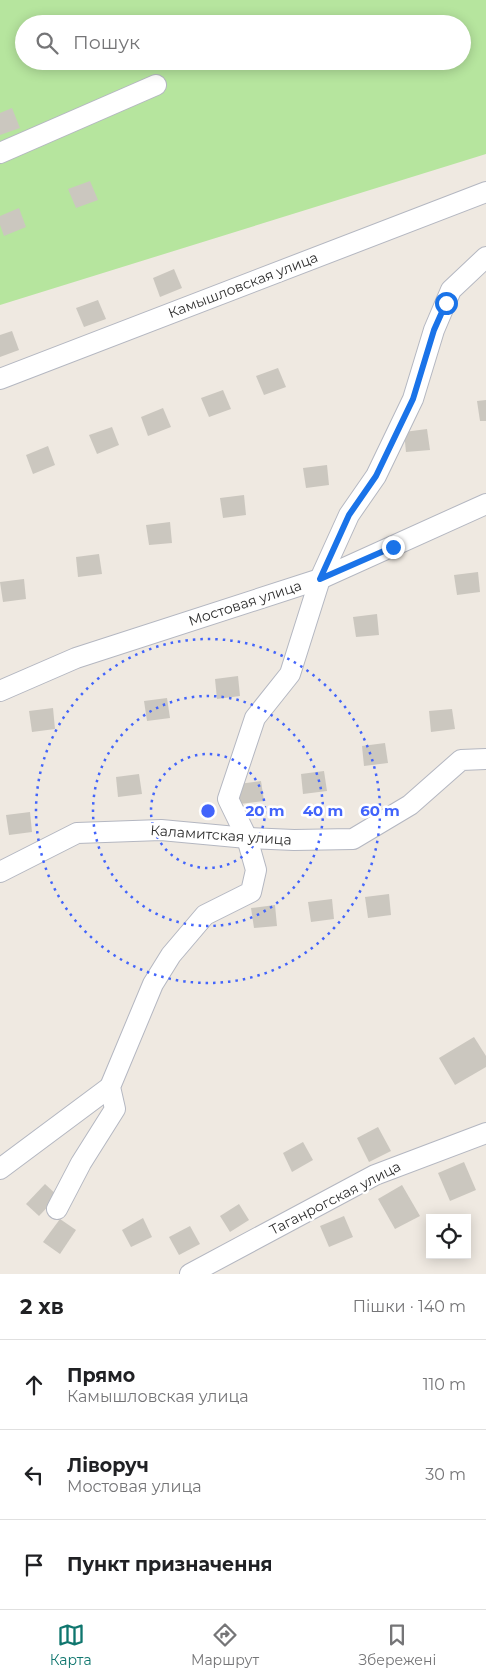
<!DOCTYPE html>
<html lang="uk">
<head>
<meta charset="utf-8">
<style>
  body { margin:0; font-family:Montserrat,sans-serif; background:#f2f2f2; color:#202124 }
  .controls { position:absolute; right:15px; bottom:15px; display:grid; overflow:hidden; border-radius:0px; box-shadow:0 2px 12px #0003 }
  .controls button { width:45px; height:45px; display:grid; place-items:center; padding:0; border:0; border-bottom:1px solid #e0e0e0; background:#fff; color:#202124; font:25px sans-serif }
  .stop { position:absolute; width:15px; height:15px; margin:-11px; border:4px solid #1a73e8; border-radius:50%; background:#fff }
  .stop.end { background:#1a73e8; border-color:#fff; box-shadow:0 1px 5px #0008 }
  .list { margin:0; padding:0; list-style:none }
  h2 { display:flex; justify-content:space-between; align-items:center; height:65px; margin:0; padding:0 20px; font-size:21px }
  h2 small { font-size:16px; font-weight:400; color:#757577 }
  .list li { display:grid; grid-template-columns:32px 1fr auto; gap:15px; align-items:center; box-sizing:border-box; height:90px; padding:0 20px; border-top:1px solid #e0e0e0 }
  .list b { display:block; font-size:19px; white-space:nowrap }
  .list p { margin:0; font-size:16px; white-space:nowrap; color:#757577 }
  .list em { font-size:16px; font-style:normal; color:#757577 }
  .icon { flex:none; width:28px; height:28px; fill:none; stroke:currentColor; stroke-width:2; stroke-linecap:round; stroke-linejoin:round }
  .map { position:relative; flex:none; width:486px; height:1274px; overflow:hidden }
  .search { position:absolute; background:#fff; box-shadow:0 2px 12px #0003; left:15px; right:15px; top:15px; height:55px; display:flex; align-items:center; gap:12px; box-sizing:border-box; padding:0 18px; border-radius:28px; color:#757577; font-size:19px }
  .sheet { height:335px; background:#fff }
  nav { display:flex; justify-content:space-around; align-items:center; box-sizing:border-box; height:70px; border-top:1px solid #e0e0e0; background:#fff; font-size:14px; color:#757577 }
  nav a { display:grid; justify-items:center; gap:2px }
  nav .on { color:#0f766e }
  .map>svg:first-child { display:block }
</style>
</head>
<body>
<div class="map">
<svg width="486" height="1274" viewBox="0 0 486 1274">
  <rect width="100%" height="100%" fill="#efe9e1"/>
  <path fill="#b6e59e" fill-rule="evenodd" d="M0,0H486V154L0,305ZM24,24H462V61H24Z"/>
  <g fill="#cbc7bf">
    <path d="M12,108L20,128L0,135V113Z"/>
    <path d="M90,181L98,200L76,208L68,189Z"/>
    <path d="M19,208L26,227L4,236L0,225V216Z"/>
    <path d="M174,269L182,288L160,297L153,278Z"/>
    <path d="M98,300L106,319L84,327L76,308Z"/>
    <path d="M12,331L19,350L0,357V335Z"/>
    <path d="M278,368L286,387L264,395L256,376Z"/>
    <path d="M223,390L231,409L209,417L201,398Z"/>
    <path d="M486,400V421H480L477,401Z"/>
    <path d="M163,408L171,427L148,436L141,417Z"/>
    <path d="M112,427L119,445L97,454L89,435Z"/>
    <path d="M427,429L430,450L406,452L404,432Z"/>
    <path d="M48,446L55,465L33,474L26,455Z"/>
    <path d="M327,465L329,485L306,488L303,468Z"/>
    <path d="M244,495L246,515L223,518L220,498Z"/>
    <path d="M170,522L172,543L149,545L146,525Z"/>
    <path d="M99,554L102,574L78,577L76,557Z"/>
    <path d="M478,572L480,592L457,595L454,575Z"/>
    <path d="M24,579L26,599L3,602L0,582Z"/>
    <path d="M377,614L379,635L356,637L353,617Z"/>
    <path d="M238,676L240,696L217,699L215,679Z"/>
    <path d="M167,698L170,718L147,721L144,701Z"/>
    <path d="M53,708L55,729L32,732L29,711Z"/>
    <path d="M452,709L455,729L431,732L429,711Z"/>
    <path d="M385,743L388,763L364,766L362,746Z"/>
    <path d="M324,771L327,791L303,794L301,774Z"/>
    <path d="M139,774L142,794L118,797L116,777Z"/>
    <path d="M261,781L264,801L240,804L238,784Z"/>
    <path d="M30,812L32,832L9,835L6,815Z"/>
    <path d="M389,894L391,915L368,918L365,897Z"/>
    <path d="M332,899L334,919L311,922L308,902Z"/>
    <path d="M275,905L277,926L254,928L251,908Z"/>
    <path d="M474,1037L486,1056V1067L455,1085L439,1058Z"/>
    <path d="M378,1127L391,1151L369,1162L357,1138Z"/>
    <path d="M303,1142L313,1160L292,1172L283,1153Z"/>
    <path d="M464,1162L476,1190L450,1201L438,1173Z"/>
    <path d="M45,1184L58,1196L39,1216L26,1204Z"/>
    <path d="M402,1185L420,1216L395,1229L378,1199Z"/>
    <path d="M239,1204L249,1220L230,1232L220,1216Z"/>
    <path d="M344,1216L353,1237L329,1247L320,1226Z"/>
    <path d="M143,1218L152,1237L131,1247L122,1230Z"/>
    <path d="M60,1219L76,1230L60,1254L43,1242Z"/>
    <path d="M190,1226L200,1244L179,1255L169,1237Z"/>
  </g>
  <g fill="none" stroke-linecap="round" stroke-linejoin="round">
    <g stroke="#b4b7c1" stroke-width="22">
      <g id="minor">
        <path d="M0,153L156,85"/>
        <path d="M0,379L486,192"/>
        <path d="M0,691L76,658L320,579L486,504"/>
        <path d="M0,872L77,833L161,830L247,838L294,840L353,839L410,805L461,760L486,759"/>
        <path d="M0,1169L110,1087"/>
        <path d="M57,1209L81,1163L115,1109L110,1087L153,984L171,955L205,915L251,892L256,870L247,838L228,799L255,718L290,674L320,579L349,515L376,476L413,399L434,330L451,290L486,257"/>
        <path d="M190,1274L375,1175L486,1133"/>
      </g>
    </g>
    <use href="#minor" stroke="#fff" stroke-width="20"/>
  </g>
  <g fill="none" stroke-linecap="round" stroke-linejoin="round">
    <path stroke="#1a73e8" stroke-width="6" d="M393,547L320,579L349,515L376,476L413,399L434,330L446,303"/>
  </g>
  <g fill="none" stroke="#4264fb" stroke-width="2.5" stroke-dasharray="2.5 5">
    <circle cx="208" cy="811" r="57"/>
    <circle cx="208" cy="811" r="115"/>
    <circle cx="208" cy="811" r="172"/>
  </g>
  <g text-anchor="middle" dominant-baseline="central" stroke-width="5" stroke-linejoin="round" paint-order="stroke">
    <g font-size="14" fill="#2e2e2e" stroke="#fff">
      <text transform="translate(243 285) rotate(-21)">Камышловская улица</text>
      <text transform="translate(245 603) rotate(-18)">Мостовая улица</text>
      <text transform="translate(221 835) rotate(4)">Каламитская улица</text>
      <text transform="translate(335 1198) rotate(-27)">Таганрогская улица</text>
    </g>
  </g>
  <circle cx="208" cy="811" r="8" fill="#4264fb" stroke="#fff" stroke-width="2.5"/>
  <g font-size="15" text-anchor="middle" font-weight="bold" fill="#4264fb" stroke="#fff" stroke-width="5" stroke-linejoin="round" paint-order="stroke">
    <text x="265" y="816">20 m</text>
    <text x="323" y="816">40 m</text>
    <text x="380" y="816">60 m</text>
  </g>
</svg>
<div class="controls">
<button><svg class="icon" aria-label="locate" viewBox="0 0 24 24"><circle cx="12" cy="12" r="6"/><path d="M12 2v4M12 18v4M2 12h4M18 12h4"/></svg></button>
</div>
<div class="stop" style="left:446px;top:303px"></div>
<div class="stop end" style="left:393px;top:547px"></div>
<div class="search"><svg class="icon" aria-label="search" viewBox="0 0 24 24"><circle cx="10" cy="10" r="6"/><path d="M15 15l6 6"/></svg>Пошук</div>
</div>
<section class="sheet">
<h2>2 хв<small>Пішки · 140 m</small></h2>
<ul class="list">
<li><svg class="icon" aria-label="ahead" viewBox="0 0 24 24"><path d="M12 20V5M6 11l6-6 6 6"/></svg><div><b>Прямо</b><p>Камышловская улица</p></div><em>110 m</em></li>
<li><svg class="icon" aria-label="left" viewBox="0 0 24 24"><path d="M17 20v-9H6M10 6l-5 5 5 5"/></svg><div><b>Ліворуч</b><p>Мостовая улица</p></div><em>30 m</em></li>
<li><svg class="icon" aria-label="arrive" viewBox="0 0 24 24"><path d="M6 21V4h12l-3 4 3 4H6"/></svg><div><b>Пункт призначення</b></div></li>
</ul>
</section>
<nav>
<a class="on"><svg class="icon" aria-label="map" viewBox="0 0 24 24"><path d="M3 6l6-2 6 2 6-2v14l-6 2-6-2-6 2zM9 4v14M15 6v14"/></svg>Карта</a>
<a><svg class="icon" aria-label="directions" viewBox="0 0 24 24"><path d="M12 3l9 9-9 9-9-9zM9 14v-3h6M13 9l2 2-2 2"/></svg>Маршрут</a>
<a><svg class="icon" aria-label="saved" viewBox="0 0 24 24"><path d="M7 4h10v16l-5-4-5 4z"/></svg>Збережені</a>
</nav>
</body>
</html>
